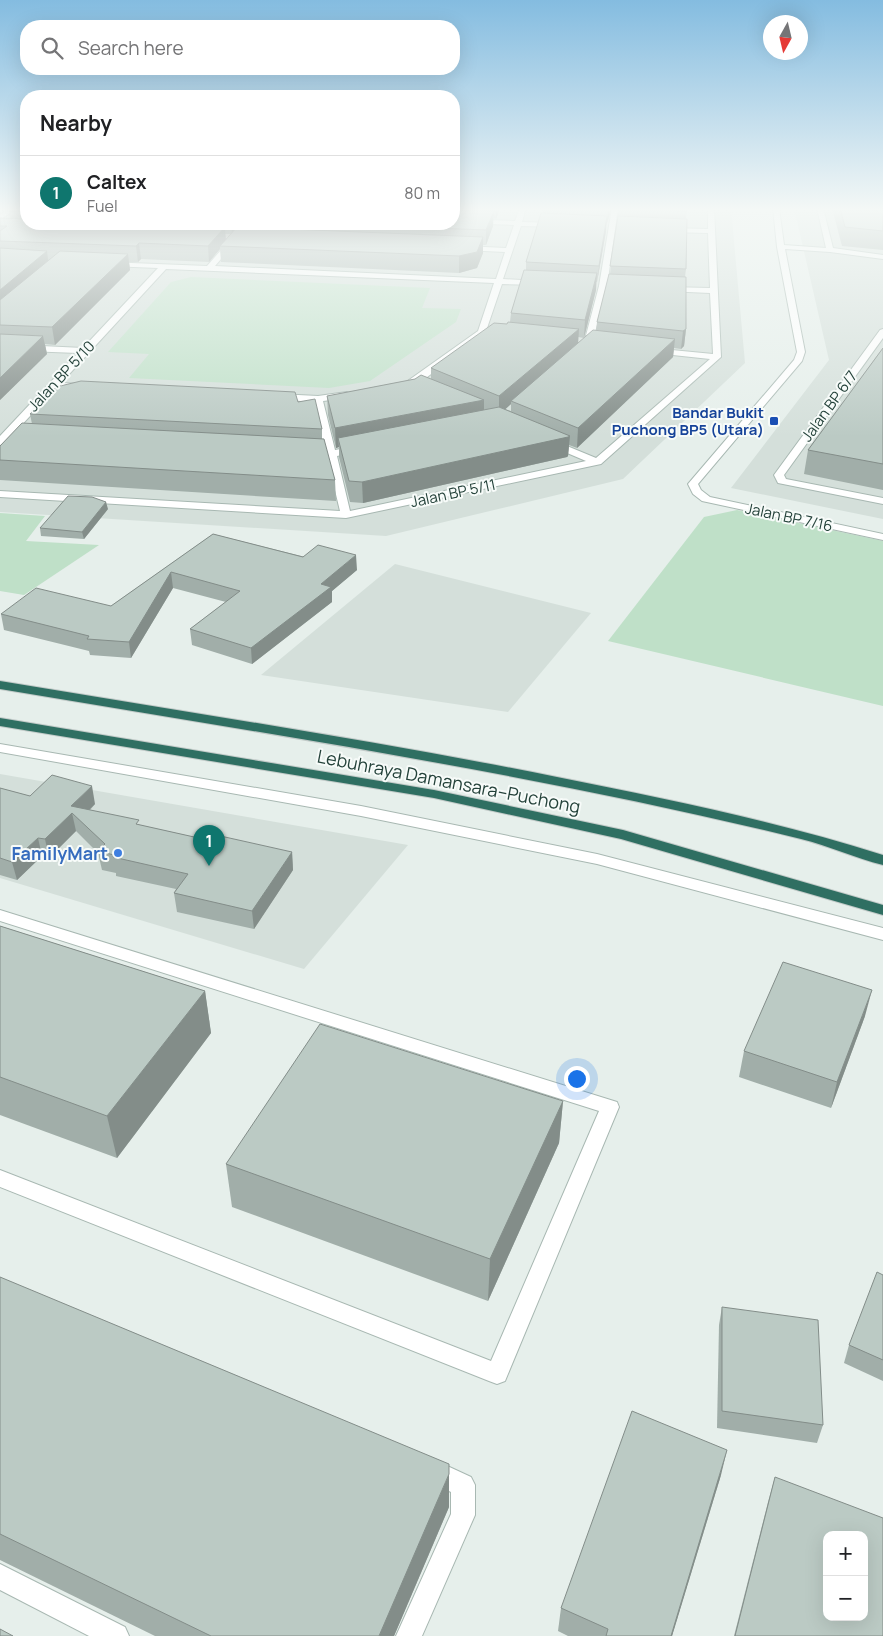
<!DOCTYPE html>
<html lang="en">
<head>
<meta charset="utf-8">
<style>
  body { margin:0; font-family:Manrope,sans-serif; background:#f6f6f6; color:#202124 }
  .controls { position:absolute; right:15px; bottom:15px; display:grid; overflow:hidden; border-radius:10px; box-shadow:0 5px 20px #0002 }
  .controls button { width:45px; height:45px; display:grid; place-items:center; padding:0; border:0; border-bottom:1px solid #e0e0e0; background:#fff; color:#202124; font:25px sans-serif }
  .compass { position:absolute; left:763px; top:15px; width:45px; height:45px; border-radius:50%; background:#fff; box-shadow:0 5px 20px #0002; rotate:188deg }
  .you { position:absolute; left:576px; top:1078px; width:18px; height:18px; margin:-12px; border:4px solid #fff; border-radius:50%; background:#1a73e8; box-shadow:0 0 0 8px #1a73e833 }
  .badge { display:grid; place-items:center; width:32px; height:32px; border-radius:50%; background:#0f766e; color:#fff; font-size:16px; font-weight:700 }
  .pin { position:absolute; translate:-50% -41px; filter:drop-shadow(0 1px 2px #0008) }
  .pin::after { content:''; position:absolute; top:26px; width:18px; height:15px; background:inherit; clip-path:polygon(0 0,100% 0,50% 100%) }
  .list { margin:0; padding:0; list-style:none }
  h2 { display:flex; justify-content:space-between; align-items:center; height:65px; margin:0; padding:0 20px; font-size:21px }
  h2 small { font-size:16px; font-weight:400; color:#757577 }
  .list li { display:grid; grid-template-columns:32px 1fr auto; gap:15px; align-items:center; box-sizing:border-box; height:75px; padding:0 20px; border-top:1px solid #e0e0e0 }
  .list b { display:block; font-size:19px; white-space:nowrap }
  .list p { margin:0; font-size:16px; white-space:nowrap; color:#757577 }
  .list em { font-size:16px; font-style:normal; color:#757577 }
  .icon { flex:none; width:28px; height:28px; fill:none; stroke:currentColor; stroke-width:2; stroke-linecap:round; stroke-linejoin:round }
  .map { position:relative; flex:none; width:883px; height:1636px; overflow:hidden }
  .search { position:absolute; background:#fff; box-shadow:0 5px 20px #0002; left:20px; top:20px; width:440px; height:55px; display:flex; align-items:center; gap:12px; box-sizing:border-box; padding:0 18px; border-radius:20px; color:#757577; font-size:19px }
  .panel { position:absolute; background:#fff; box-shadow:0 5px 20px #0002; left:20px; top:90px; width:440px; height:140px; border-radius:20px }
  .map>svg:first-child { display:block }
</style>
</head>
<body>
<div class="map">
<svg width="883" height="1636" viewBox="0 0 883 1636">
  <rect width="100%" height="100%" fill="#e6efeb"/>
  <g fill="#d4dfda">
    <path d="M0,208H26V224H454V208H731L745,363L623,479L386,536L0,512Z"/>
    <path d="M794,208H883V519L731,488L829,360Z"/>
    <path d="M395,564L591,613L508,712L261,675Z"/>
    <path d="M0,774L408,845L304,969L0,878Z"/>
  </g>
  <g fill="#bfe0c8">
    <path d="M191,277L430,288L422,308L461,309L456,322L370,381L329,388L129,378L149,354L108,352L171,282Z"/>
    <path d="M737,510L883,541V706L608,641L704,517Z"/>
    <path d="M0,513L45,516L26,541L99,545L24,595L0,591Z"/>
  </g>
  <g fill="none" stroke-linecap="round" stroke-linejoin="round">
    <g stroke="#a8b8b2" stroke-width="2">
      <g id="minor">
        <path d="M10,208H17L0,220V215Z"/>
        <path d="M520,208H526L522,222L557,223L561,225L557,227L521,226L503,279L540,281L544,283L540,285L502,284L485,334L415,386L407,388L402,385L478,331L494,283L166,269L61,383L83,384L88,387L86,389L56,388L4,444L0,445V436L78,353L0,350V344L83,348L158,268L109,266L105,264L106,262L207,266L244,224H251L215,266L496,279L505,252L463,250L459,248L463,246L506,248L514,225L454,223V219L515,221Z"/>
        <path d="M612,208H618L607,286L592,344L582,351L578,348L584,343L599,286Z"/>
        <path d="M708,208H714L721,357L601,464L346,518L0,497V491L340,511L327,457L308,456L303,453L308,450L325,451L314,402L275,399V395L278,394L318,396L347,392L352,395L347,398L323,401L335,450L357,446L362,449L361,451L337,456L350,511L586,461L546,444L545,442L550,439L596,458L710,359L654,353L650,350L651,348L713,354L710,293L666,291L662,289L666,287L710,288L708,233L668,232L664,230L668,228L708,229Z"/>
        <path d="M773,208H779L784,245L826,248L817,208H823L833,248L883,255V259L830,252L785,249L805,352L802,361L698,484L701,490L710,497L883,534V540L702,501L693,494L688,484L794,360L797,352L777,247Z"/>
        <path d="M883,329V338L784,475L786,479L883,498V504L778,483L774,475L880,330Z"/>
        <path d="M0,744L361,806L597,854L883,928V940L597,864L361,816L0,752Z"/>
        <path d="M0,910L617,1102L619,1107L505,1381L497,1384L489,1381L0,1187V1170L491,1361L599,1111L0,921Z"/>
        <path d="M430,1458L471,1477L475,1485V1515L422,1636H396L451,1514V1492L422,1478L418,1470L422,1462Z"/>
        <path d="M0,1564L125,1627L129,1636H89L0,1590Z"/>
      </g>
    </g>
    <g stroke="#c2cac8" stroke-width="2">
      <g id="highway">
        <path d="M0,681C186,712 373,740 557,777C667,799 776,821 883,855V865C855,858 829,846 801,839C537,774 268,734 0,689Z"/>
        <path d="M0,718L434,790L623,830L883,905V915L621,839L434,798L0,726Z"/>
      </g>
    </g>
    <use href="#minor" fill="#fff" fill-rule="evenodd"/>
    <use href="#highway" fill="#2f6f62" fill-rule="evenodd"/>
  </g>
  <g fill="#a1aea9" fill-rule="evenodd">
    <path d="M26,208V224H242L238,227L244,228V224H454V208H500L496,219L493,218V226L486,245H483V253L477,268L459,273L221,262L220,249L209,262L141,259L138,262H129L130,270L55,345L45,344L47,354L0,400V218H10L9,211ZM225,234H231L226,240Z"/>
    <path d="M543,208H612L607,223H606V231L597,282H596V290L584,338L578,337V343L596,331L597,322L610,274L619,208H687L686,219V269L685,277L686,329L684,346L681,349L674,348L673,357L577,448L569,445L568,456L567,457L363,503L350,502L339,457V447L336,448L328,415L327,396L415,379H431V368L510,322L511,313L526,270V262L543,213ZM511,404V411L505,409Z"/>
    <path d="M832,208H883V250L842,246Z"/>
    <path d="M883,348V490L804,474L808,450Z"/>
    <path d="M298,402L322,429V439L335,480L336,501L0,480V460L32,424L30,414Z"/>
    <path d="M108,509L84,539L41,536L40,528Z"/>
    <path d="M213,534L357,570L332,591V602L252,664L192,645L190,629L226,602L173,588L131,658L90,655L89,651L4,630L1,614L111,606Z"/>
    <path d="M0,788L30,796L95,804L90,810L140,825L212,841L292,852L293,870L254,929L177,912L174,893L176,889L116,876V873L102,870L98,853L76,831L49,858L42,856L17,880L0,875Z"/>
    <path d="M0,926L205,991L211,1033L117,1158L0,1115Z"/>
    <path d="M865,1016L831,1108L739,1077L744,1051Z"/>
    <path d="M563,1101L559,1143L488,1301L232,1207L226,1164Z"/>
    <path d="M883,1275V1381L844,1363L849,1345Z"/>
    <path d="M0,1277L449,1507L394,1636H155L0,1560Z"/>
    <path d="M722,1307L823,1425L817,1443L717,1428L719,1325Z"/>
    <path d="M721,1475L672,1636H568L558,1631L561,1608Z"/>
    <path d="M775,1477L883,1636H734L768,1502Z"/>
  </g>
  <g fill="#838d89">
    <path d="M496,208H500L496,219Z"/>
    <path d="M608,208H612L607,223Z"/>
    <path d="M494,211L493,226L486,245V230Z"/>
    <path d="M607,216L606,231L597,282L599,266Z"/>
    <path d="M231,224H242L232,234Z"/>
    <path d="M225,227L226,243L220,246V249L209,262L208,246Z"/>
    <path d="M483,237V253L477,268L459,273V256Z"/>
    <path d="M139,243L141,259L138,262L136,246Z"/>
    <path d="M47,251L49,267L0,310V290Z"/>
    <path d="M128,254L130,270L55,345L52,327Z"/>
    <path d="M597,273L596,290L584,338L585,320Z"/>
    <path d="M579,329L578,346L511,401V404L499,415V396Z"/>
    <path d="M686,329L684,346L681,349L683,331Z"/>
    <path d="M43,336L47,354L0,400V378Z"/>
    <path d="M675,339L673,357L577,448L578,428Z"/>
    <path d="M484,400V419L338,438L339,447L336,448L335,428Z"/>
    <path d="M570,436L568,456L567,457L363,503L362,482Z"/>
    <path d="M106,502L108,509L84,539L82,532Z"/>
    <path d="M356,555L357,570L332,591V602L252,664L251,648L321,584Z"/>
    <path d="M171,572L173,588L131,658L129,642Z"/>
    <path d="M92,786L95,804L79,820L71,806Z"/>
    <path d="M72,813L76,831L49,858L45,839Z"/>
    <path d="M38,838L42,856L17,880L12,862Z"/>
    <path d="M292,852L293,870L254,929L252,911Z"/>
    <path d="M872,990L865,1016L831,1108L837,1082Z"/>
    <path d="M205,991L211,1033L117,1158L107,1116Z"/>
    <path d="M563,1101L559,1143L488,1301L490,1259Z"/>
    <path d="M727,1450L721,1475L672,1636H671Z"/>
    <path d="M449,1474V1507L394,1636H379Z"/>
  </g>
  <g fill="#bbcac4" stroke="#838d89" fill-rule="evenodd">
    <path d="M13,208H26V211H9Z"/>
    <path d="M619,208H687V211Z"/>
    <path d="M840,208H883V231L845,227Z"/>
    <path d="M454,209V210L494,211L486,230L336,224H454Z"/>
    <path d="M541,213L607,216L599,266L526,262Z"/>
    <path d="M618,216L687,219L686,269L610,266Z"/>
    <path d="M0,218L26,219V224H142L225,227L208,246L139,243L136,246L0,241V231L7,226H0Z"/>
    <path d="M237,227L483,237L477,252L459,256L220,246Z"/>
    <path d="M0,248L47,251L0,290Z"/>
    <path d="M60,251L128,254L52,327L0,325V300Z"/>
    <path d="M524,270L597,273L585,320L511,313Z"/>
    <path d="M609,274L686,277V329L683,331L597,322Z"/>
    <path d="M508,322L579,329L499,396L431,368L494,323L507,324Z"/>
    <path d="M593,330L675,339L578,428L511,401Z"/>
    <path d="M0,334L43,336L0,378Z"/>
    <path d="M883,348V464L808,450Z"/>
    <path d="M421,375L484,400L335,428L327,396L415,379Z"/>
    <path d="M81,381L295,392L298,402L315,399L322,429L30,414L56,387Z"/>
    <path d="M499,407L570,436L568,437L362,482L349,481L338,438Z"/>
    <path d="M22,423L324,439L335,480L0,460V446Z"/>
    <path d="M68,496L92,497L106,502L82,532L40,528Z"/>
    <path d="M213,534L303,557L318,545L356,555L321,584L331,587L251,648L190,629L240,591L171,572L129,642L87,639L89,636L1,614L36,588L111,606Z"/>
    <path d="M52,775L92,786L71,806L139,820L136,824L212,841L216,835L292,852L252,911L174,893L188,874L113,857L114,855L98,851L105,844L72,813L45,839L38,838L12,862L0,858V788L30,796Z"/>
    <path d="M0,926L205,991L107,1116L0,1077Z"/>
    <path d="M783,962L872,990L837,1082L744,1051Z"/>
    <path d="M320,1024L563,1101L490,1259L226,1164Z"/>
    <path d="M877,1272L883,1275V1360L849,1345Z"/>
    <path d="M0,1277L449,1464V1474L379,1636H211L0,1534Z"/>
    <path d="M722,1307L818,1320L823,1425L722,1411Z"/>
    <path d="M632,1411L727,1450L671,1636H606L608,1629L561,1608Z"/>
    <path d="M775,1477L883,1518V1636H735ZM827,1535H864V1617H827Z"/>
    <path d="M0,1629L13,1636H0Z"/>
  </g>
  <linearGradient id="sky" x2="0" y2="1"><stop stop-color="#84bce0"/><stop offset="0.48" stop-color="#f4f8f6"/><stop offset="1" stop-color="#f4f8f6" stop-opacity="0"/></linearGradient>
  <rect width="883" height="437" fill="url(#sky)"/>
  <rect fill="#1a4fb4" stroke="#f7fbf9" stroke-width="2" x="769" y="416" width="10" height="10" rx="2.5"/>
  <circle fill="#3f7fe0" stroke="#f7fbf9" stroke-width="2" cx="118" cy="853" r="5"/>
  <g text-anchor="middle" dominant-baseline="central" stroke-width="4" stroke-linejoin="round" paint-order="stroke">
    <g font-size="15" fill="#24423a" stroke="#f7fbf9">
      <text transform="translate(61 376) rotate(-47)">Jalan BP 5/10</text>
      <text transform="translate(829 406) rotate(-54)">Jalan BP 6/7</text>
      <text transform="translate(453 493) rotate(-12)">Jalan BP 5/11</text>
      <text transform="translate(789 517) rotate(12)">Jalan BP 7/16</text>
    </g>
    <g font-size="15" font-weight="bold" fill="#164399" stroke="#f7fbf9" text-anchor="end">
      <text x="764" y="412">Bandar Bukit<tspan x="764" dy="17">Puchong BP5 (Utara)</tspan></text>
    </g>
    <g font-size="18" fill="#24423a" stroke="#f7fbf9">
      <text transform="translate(449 781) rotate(11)">Lebuhraya Damansara–Puchong</text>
    </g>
    <g font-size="18" font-weight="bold" fill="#366cbe" stroke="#f7fbf9" text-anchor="end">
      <text x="108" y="853">FamilyMart</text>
    </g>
  </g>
</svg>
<div class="controls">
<button>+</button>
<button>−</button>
</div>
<svg class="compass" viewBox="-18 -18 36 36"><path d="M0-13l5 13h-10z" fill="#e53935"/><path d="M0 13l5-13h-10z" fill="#757577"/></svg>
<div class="you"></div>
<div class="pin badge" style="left:209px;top:866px">1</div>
<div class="search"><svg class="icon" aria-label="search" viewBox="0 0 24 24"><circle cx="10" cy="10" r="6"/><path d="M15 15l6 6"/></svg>Search here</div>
<section class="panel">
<h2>Nearby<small></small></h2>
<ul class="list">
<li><span class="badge">1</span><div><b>Caltex</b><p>Fuel</p></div><em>80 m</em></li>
</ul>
</section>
</div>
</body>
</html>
